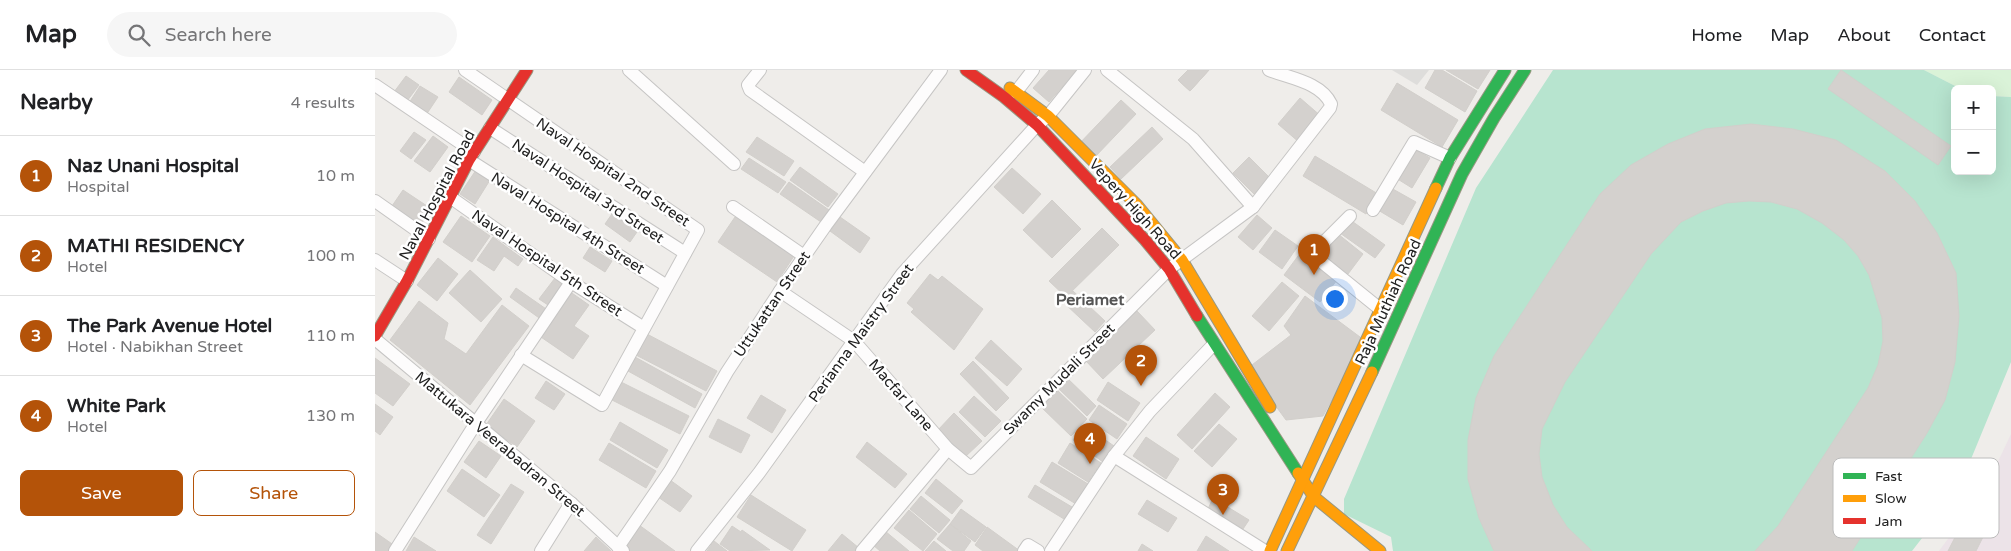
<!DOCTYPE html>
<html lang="en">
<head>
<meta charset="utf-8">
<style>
  body { margin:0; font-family:"Varela Round",sans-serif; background:#f6f6f6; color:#202124 }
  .controls { position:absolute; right:15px; top:15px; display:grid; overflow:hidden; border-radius:8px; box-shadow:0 5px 20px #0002 }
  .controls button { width:45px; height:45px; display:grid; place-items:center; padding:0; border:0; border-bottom:1px solid #e0e0e0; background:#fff; color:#202124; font:25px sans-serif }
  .you { position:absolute; left:959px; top:228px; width:18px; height:18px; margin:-12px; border:4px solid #fff; border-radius:50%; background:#1a73e8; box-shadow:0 0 0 8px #1a73e833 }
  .badge { display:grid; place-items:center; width:32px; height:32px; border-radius:50%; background:#b45309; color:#fff; font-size:16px; font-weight:700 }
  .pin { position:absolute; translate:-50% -41px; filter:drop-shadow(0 1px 2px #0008) }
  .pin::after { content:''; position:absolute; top:26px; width:18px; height:15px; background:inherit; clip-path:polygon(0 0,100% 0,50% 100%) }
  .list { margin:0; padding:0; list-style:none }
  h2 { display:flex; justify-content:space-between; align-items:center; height:65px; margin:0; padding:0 20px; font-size:21px }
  h2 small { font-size:16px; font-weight:400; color:#757577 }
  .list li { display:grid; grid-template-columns:32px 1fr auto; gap:15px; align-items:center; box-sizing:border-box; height:80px; padding:0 20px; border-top:1px solid #e0e0e0 }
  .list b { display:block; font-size:19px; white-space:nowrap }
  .list p { margin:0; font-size:16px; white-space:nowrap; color:#757577 }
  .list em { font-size:16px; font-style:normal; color:#757577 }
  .actions { display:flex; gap:10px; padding:15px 20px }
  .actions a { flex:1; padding:11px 0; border:1px solid #b45309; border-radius:8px; text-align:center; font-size:18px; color:#b45309 }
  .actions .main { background:#b45309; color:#fff }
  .icon { flex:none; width:28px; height:28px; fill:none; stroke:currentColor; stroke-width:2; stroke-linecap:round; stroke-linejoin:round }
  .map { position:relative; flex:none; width:1636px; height:481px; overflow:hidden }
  header { display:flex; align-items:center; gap:30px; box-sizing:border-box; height:70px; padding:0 25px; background:#fff; border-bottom:1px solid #e0e0e0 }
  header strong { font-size:24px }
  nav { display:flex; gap:28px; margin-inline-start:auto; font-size:18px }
  .search { width:350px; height:45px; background:#f6f6f6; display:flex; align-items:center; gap:12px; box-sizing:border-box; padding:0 18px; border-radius:28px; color:#757577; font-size:19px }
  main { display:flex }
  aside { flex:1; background:#fff }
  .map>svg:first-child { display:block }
</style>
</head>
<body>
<header>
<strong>Map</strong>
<div class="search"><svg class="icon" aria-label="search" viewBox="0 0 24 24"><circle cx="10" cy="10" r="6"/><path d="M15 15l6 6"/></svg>Search here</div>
<nav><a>Home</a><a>Map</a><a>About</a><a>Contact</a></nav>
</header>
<main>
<aside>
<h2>Nearby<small>4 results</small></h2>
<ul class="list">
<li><span class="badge">1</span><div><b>Naz Unani Hospital</b><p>Hospital</p></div><em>10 m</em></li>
<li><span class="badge">2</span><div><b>MATHI RESIDENCY</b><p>Hotel</p></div><em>100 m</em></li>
<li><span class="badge">3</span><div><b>The Park Avenue Hotel</b><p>Hotel · Nabikhan Street</p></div><em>110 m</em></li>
<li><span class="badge">4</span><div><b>White Park</b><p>Hotel</p></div><em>130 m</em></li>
</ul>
<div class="actions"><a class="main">Save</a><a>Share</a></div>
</aside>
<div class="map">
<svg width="1636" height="481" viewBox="0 0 1636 481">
  <rect width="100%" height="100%" fill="#efedea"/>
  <path fill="#dedddb" d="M1017,0H1054L1042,15Z"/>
  <path fill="#ece3e8" d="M1636,364V481H1564L1610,419Z"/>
  <path fill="#daf3d8" d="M1549,0H1636V27L1617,26V19H1586Z"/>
  <path fill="#b7e4cf" d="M1178,0H1549L1586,19H1580V101H1617V26L1636,27V292L1582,423L1537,481H1018L1016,467L969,444V429L1101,118Z"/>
  <g fill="#d4d1ce" stroke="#d2cfcb">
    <path d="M674,0H702L674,32L658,18Z"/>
    <path d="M813,0H834L815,21L803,10Z"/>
    <path d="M813,0H834L815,21L803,10Z"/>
    <path d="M1060,0H1067L1102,21L1090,42L1050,18Z"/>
    <path d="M1071,0H1115L1103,19Z"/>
    <path d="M1466,0L1576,76L1563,95L1453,19Z"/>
    <path d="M31,6L44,15L32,31L19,22Z"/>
    <path d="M84,7L117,30L107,45L74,22Z"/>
    <path d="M1022,13L1083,50L1067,77L1006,40Z"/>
    <path d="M45,16L63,27L51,45L34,33Z"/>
    <path d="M925,28L947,47L925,73L903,54Z"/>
    <path d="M746,30L761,44L718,89L703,75Z"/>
    <path d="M1376,54L1418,59L1461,70L1510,101L1540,131L1562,163L1581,203L1584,246L1580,292L1570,330L1552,363L1477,481H1380L1403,456L1493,318L1503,295L1508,271L1507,248L1494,205L1483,186L1469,170L1447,153L1422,139L1396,132L1374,131L1351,133L1328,141L1306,152L1276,184L1190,312L1167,359L1164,384L1167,407L1178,435L1192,457L1217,481H1119L1104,448L1093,409V370L1101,328L1119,286L1225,124L1256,95L1293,74L1330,59Z"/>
    <path d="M777,57L788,69L746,109L735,97Z"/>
    <path d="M39,62L51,70L36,89L25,81Z"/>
    <path d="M58,66L73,77L55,102L39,91Z"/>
    <path d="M382,67L419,91L409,106L371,82Z"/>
    <path d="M1039,79L1055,88L1037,118L1021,108Z"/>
    <path d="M940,86L1003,124L991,144L928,106Z"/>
    <path d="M874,87L895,108L879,124L858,103Z"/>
    <path d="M374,88L411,112L403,123L366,99Z"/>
    <path d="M425,97L463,124L453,137L415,110Z"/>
    <path d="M637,98L666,124L648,144L619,117Z"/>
    <path d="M101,100L115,110L100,134L85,124Z"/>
    <path d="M414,112L454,140L446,152L405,124Z"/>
    <path d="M1016,118L1041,132L1028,155L1003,140Z"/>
    <path d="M28,120L55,138L45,157L17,136Z"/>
    <path d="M677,130L706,159L677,188L648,160Z"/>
    <path d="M239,141L264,159L255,172L230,154Z"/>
    <path d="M882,145L897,158L878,180L863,167Z"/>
    <path d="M86,146L115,166L97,192L68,172Z"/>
    <path d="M360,147L419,186L402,212L343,172Z"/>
    <path d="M465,147L495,168L485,183L455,161Z"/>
    <path d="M974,149L1010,175L1000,188L965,163Z"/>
    <path d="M727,158L744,175L691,227L674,211Z"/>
    <path d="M900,160L923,176L907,199L884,182Z"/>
    <path d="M963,164L988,184L973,204L947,184Z"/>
    <path d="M118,167L148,189L143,196L129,186L119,201L102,190Z"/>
    <path d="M215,177L237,191L230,202L208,188Z"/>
    <path d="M926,182L962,210L945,232L909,205Z"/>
    <path d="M63,188L83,204L62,231L42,215Z"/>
    <path d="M95,200L127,229L106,252L74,223Z"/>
    <path d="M555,204L563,210L567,206L608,239L579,280L536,242L539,239L532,233Z"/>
    <path d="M180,208L189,215L173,235L164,229Z"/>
    <path d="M907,212L924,226L894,261L877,246Z"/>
    <path d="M141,218L174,241L167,250L135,227Z"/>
    <path d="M194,221L214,235L199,256L214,266L198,289L163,265Z"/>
    <path d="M698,221L730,251L720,262L688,232Z"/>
    <path d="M930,226L989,270L948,346L911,350L873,298L916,265L909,256Z"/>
    <path d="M44,231L73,253L69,269L91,284L127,235L154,256L95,335L15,270Z"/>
    <path d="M762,241L780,260L728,309L710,290Z"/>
    <path d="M270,263L342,301L331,321L259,284Z"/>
    <path d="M616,270L647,299L632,316L600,288Z"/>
    <path d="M260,287L327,324L320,338L253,301Z"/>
    <path d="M0,288L35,314L18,336L0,323Z"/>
    <path d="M598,291L634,328L621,341L585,304Z"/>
    <path d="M691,307L721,336L712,346L682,317Z"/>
    <path d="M242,310L314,346L305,364L233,328Z"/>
    <path d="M171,311L190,324L179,340L160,328Z"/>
    <path d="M733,312L765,333L753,351L722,330Z"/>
    <path d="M680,318L712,349L696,366L664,335Z"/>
    <path d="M840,323L855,337L817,379L802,365Z"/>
    <path d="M386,325L411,340L397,363L372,348Z"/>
    <path d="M599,326L626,351L610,367L584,342Z"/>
    <path d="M129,329L160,351L142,377L111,355Z"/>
    <path d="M0,334L18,347L5,365L0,361Z"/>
    <path d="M724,335L752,354L742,369L714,350Z"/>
    <path d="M579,343L607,371L590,387L563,360Z"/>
    <path d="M343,349L375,365L366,383L334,367Z"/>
    <path d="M245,352L293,380L282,398L235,370Z"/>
    <path d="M844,354L862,369L837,397L819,381Z"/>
    <path d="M709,355L739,376L728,392L698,370Z"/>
    <path d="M771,367L804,389L791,409L758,386Z"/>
    <path d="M104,371L126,386L111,408L89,392Z"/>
    <path d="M492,372L532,404L520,418L481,387Z"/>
    <path d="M234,373L281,401L271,418L224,390Z"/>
    <path d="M695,373L726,393L713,412L683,393Z"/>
    <path d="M677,392L713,414L701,434L665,412Z"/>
    <path d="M87,399L125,425L109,447L72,421Z"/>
    <path d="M561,409L588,431L577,444L550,423Z"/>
    <path d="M295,410L317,426L305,442L283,427Z"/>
    <path d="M136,414L149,422L116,474L102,465Z"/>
    <path d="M660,415L697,437L689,449L653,427Z"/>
    <path d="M376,425L431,460L417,481L362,447Z"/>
    <path d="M546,426L575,450L564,463L535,439Z"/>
    <path d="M838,428L874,450L868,459L833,439Z"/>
    <path d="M772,430L802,448L793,462L763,444Z"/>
    <path d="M586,439L611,457L600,472L575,454Z"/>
    <path d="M534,440L562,464L548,481L519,458Z"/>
    <path d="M1593,442L1615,453L1601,481H1573Z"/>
    <path d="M575,454L596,471L589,481H578L562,469Z"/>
    <path d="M264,455L300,481H255L249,477Z"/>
    <path d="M357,456L366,462L367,460L395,480L355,481L345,474Z"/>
    <path d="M612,457L645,481H608L600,475Z"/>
    <path d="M510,461L534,481H505L498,475Z"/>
    <path d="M0,462L20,476L17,481H0Z"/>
    <path d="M467,464L484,478L481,481H453Z"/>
    <path d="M831,466L854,481H822Z"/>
    <path d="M39,467L61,481H31Z"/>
    <path d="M221,467L236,481H209Z"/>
    <path d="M339,471L352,481H332Z"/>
    <path d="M559,471L571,481H550Z"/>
    <path d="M767,474L778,481H763Z"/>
  </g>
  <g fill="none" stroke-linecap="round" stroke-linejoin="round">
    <g stroke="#c6c5c4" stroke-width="14">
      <g id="street">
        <path d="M90,0L323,160L227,335L146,285"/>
        <path d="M254,0L359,94"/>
        <path d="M385,0L373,15L375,20L490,102"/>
        <path d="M732,0L818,69L878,137"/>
        <path d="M0,15L99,82"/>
        <path d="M641,22L658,0"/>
        <path d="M115,58L310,183"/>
        <path d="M94,90L292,216"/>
        <path d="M75,127L196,212L269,258"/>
        <path d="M0,131L54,169"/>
        <path d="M358,137L429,186"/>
        <path d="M998,140L1039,72L1075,88"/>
        <path d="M975,146L937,184L1005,239"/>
        <path d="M0,190L32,211"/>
        <path d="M405,221L479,271L573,379L596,398L794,199L878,137L955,38L956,34C946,12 914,8 894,0"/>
        <path d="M0,269L196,433L248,481"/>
        <path d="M739,386L890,481"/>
        <path d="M243,477L295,401L352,302L405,221L451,155L566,0"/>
        <path d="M20,481L101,353L196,212"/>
        <path d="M166,481L196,433"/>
        <path d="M322,481L384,403L527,204L662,55L673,46L710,0"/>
        <path d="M487,481L573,379"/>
        <path d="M649,481L653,475L663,481"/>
        <path d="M676,481L739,386L775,341L839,274"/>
      </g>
    </g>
    <g stroke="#989882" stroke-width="13">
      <g id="fast">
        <path d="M1061,118L1075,88L1130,0"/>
        <path d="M822,246L923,403"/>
        <path d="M997,302L1087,104L1119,48L1150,0"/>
      </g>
    </g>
    <g stroke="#989882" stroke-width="13">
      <g id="slow">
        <path d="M635,18L673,46L762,135L807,190L895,337"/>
        <path d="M923,403L939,427L1005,481"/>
        <path d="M895,481L1061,118"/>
        <path d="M912,481L997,302"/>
      </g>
    </g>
    <g stroke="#989882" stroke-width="13">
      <g id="jam">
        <path d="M591,0L629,27L662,55L770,170L794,199L822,246"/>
        <path d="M0,266L32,211L94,90L152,0"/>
      </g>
    </g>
    <use href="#street" stroke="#fdfcfc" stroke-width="12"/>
    <use href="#fast" stroke="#30b455" stroke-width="11"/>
    <use href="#slow" stroke="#ff9f0a" stroke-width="11"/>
    <use href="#jam" stroke="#e5322d" stroke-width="11"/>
  </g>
  <g text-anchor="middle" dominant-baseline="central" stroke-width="5" stroke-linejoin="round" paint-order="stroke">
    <g font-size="15" fill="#212121" stroke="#fff">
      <text transform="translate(238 102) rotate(34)">Naval Hospital 2nd Street</text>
      <text transform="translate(213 121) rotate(33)">Naval Hospital 3rd Street</text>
      <text transform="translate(62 125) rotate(-62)">Naval Hospital Road</text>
      <text transform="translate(760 139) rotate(48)">Vepery High Road</text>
      <text transform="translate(193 153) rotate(32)">Naval Hospital 4th Street</text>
      <text transform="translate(172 193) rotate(34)">Naval Hospital 5th Street</text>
      <text transform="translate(1013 232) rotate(-65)">Raja Muthiah Road</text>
      <text transform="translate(397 234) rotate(-56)">Uttukattan Street</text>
      <text transform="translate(486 263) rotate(-54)">Perianna Maistry Street</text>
      <text transform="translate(684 309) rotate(-45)">Swamy Mudali Street</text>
      <text transform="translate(526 325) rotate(49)">Macfar Lane</text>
      <text transform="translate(125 374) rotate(40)">Mattukara Veerabadran Street</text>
    </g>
    <g font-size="16" font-weight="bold" fill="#545454" stroke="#fff">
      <text x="715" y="230">Periamet</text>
    </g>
  </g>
  <rect x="1458" y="388" width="166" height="80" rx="8" fill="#fff" stroke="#bcbcbc" stroke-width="1"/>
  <rect x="1468" y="403" width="23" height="6" fill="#30b455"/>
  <rect x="1468" y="425" width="23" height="7" fill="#ff9f0a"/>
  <rect x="1468" y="448" width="23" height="6" fill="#e5322d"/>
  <g font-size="14" fill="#212121">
    <text x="1500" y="411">Fast</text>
    <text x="1500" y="433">Slow</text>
    <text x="1500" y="456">Jam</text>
  </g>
</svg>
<div class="controls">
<button>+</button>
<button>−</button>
</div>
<div class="you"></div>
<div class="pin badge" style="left:939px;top:205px">1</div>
<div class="pin badge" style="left:766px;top:316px">2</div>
<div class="pin badge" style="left:848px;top:445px">3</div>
<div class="pin badge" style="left:715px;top:394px">4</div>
</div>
</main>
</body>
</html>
